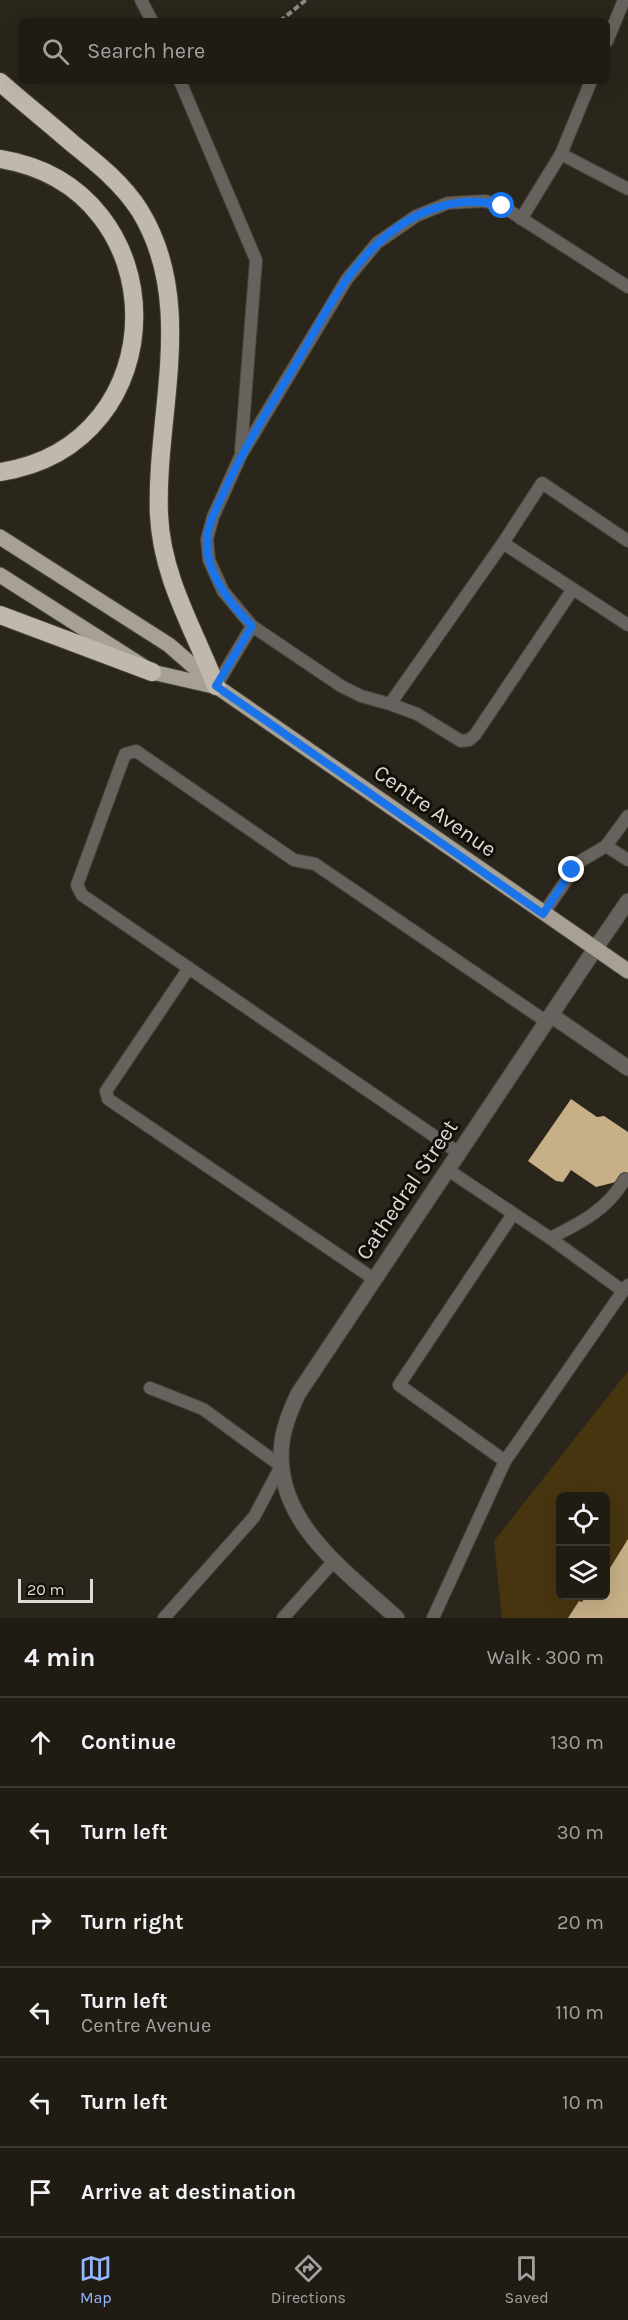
<!DOCTYPE html>
<html lang="en">
<head>
<meta charset="utf-8">
<style>
  body { margin:0; font-family:Karla,sans-serif; background:#2d2922; color:#f1f3f6 }
  .controls { position:absolute; right:18px; bottom:18px; display:grid; overflow:hidden; border-radius:9px; box-shadow:0 6px 24px #0002 }
  .controls button { width:54px; height:54px; display:grid; place-items:center; padding:0; border:0; border-bottom:2px solid #3d3a34; background:#201c14; color:#f1f3f6; font:30px sans-serif }
  .scale { position:absolute; left:18px; bottom:15px; width:75px; box-sizing:border-box; padding-left:6px; border:3px solid #dedbd4; border-top:0; font-size:16px; line-height:21px; white-space:nowrap; color:#dedbd4; -webkit-text-stroke:4px #110f0a; paint-order:stroke }
  .stop { position:absolute; width:18px; height:18px; margin:-14px; border:4px solid #1a73e8; border-radius:50%; background:#fff }
  .stop.end { background:#1a73e8; border-color:#fff; box-shadow:0 2px 6px #0008 }
  .list { margin:0; padding:0; list-style:none }
  h2 { display:flex; justify-content:space-between; align-items:center; height:78px; margin:0; padding:0 24px; font-size:26px }
  h2 small { font-size:20px; font-weight:400; color:#a2a1a0 }
  .list li { display:grid; grid-template-columns:39px 1fr auto; gap:18px; align-items:center; box-sizing:border-box; height:90px; padding:0 24px; border-top:2px solid #3d3a34 }
  .list b { display:block; font-size:22px; white-space:nowrap }
  .list p { margin:0; font-size:20px; white-space:nowrap; color:#a2a1a0 }
  .list em { font-size:20px; font-style:normal; color:#a2a1a0 }
  .icon { flex:none; width:33px; height:33px; fill:none; stroke:currentColor; stroke-width:2; stroke-linecap:round; stroke-linejoin:round }
  .map { position:relative; flex:none; width:628px; height:1618px; overflow:hidden }
  .search { position:absolute; background:#201c14; box-shadow:0 6px 24px #0002; left:18px; right:18px; top:18px; height:66px; display:flex; align-items:center; gap:15px; box-sizing:border-box; padding:0 21px; border-radius:9px; color:#a2a1a0; font-size:22px }
  .sheet { height:618px; background:#201c14 }
  nav { display:flex; justify-content:space-around; align-items:center; box-sizing:border-box; height:84px; border-top:2px solid #3d3a34; background:#201c14; font-size:16px; color:#a2a1a0 }
  nav a { display:grid; justify-items:center; gap:3px }
  nav .on { color:#92b7fd }
  .map>svg:first-child { display:block }
</style>
</head>
<body>
<div class="map">
<svg width="628" height="1618" viewBox="0 0 628 1618">
  <rect width="100%" height="100%" fill="#2b261b"/>
  <path fill="#47350f" fill-rule="evenodd" d="M628,1371V1618H502L494,1541ZM560,1496H606V1596H560Z"/>
  <g fill="#c7b087">
    <path d="M571,1099L597,1117L604,1116L628,1132V1179L596,1187L571,1170L563,1182L556,1181L528,1161Z"/>
    <path d="M628,1539V1618H568L579,1601L582,1602L586,1596H606V1565L610,1568Z"/>
  </g>
  <g fill="none" stroke-linecap="round" stroke-linejoin="round">
    <g stroke="#484339" stroke-width="14">
      <g id="service">
        <path d="M141,0L152,21"/>
        <path d="M607,41L624,0"/>
        <path d="M180,81L256,260L241,451"/>
        <path d="M591,81L561,154L628,189"/>
        <path d="M521,219L561,154"/>
        <path d="M503,543L542,483L628,541"/>
        <path d="M573,589L628,625"/>
        <path d="M216,686L252,626"/>
        <path d="M390,704L503,543L573,589L475,735L469,740L461,741L417,714L390,704L361,696L341,686L252,626L223,591L209,560L207,539L213,517L241,455L347,279L377,243L416,216L448,203L485,201L502,206L628,287"/>
        <path d="M606,846L628,860"/>
        <path d="M543,914L579,862L606,846L628,816"/>
        <path d="M189,968L106,1091L108,1099L374,1279"/>
        <path d="M459,1153L82,895L77,885L125,754L136,751L294,860L315,864L547,1022"/>
        <path d="M448,1170L550,1238L623,1291L628,1285"/>
        <path d="M550,1238C581,1223 608,1209 625,1179"/>
        <path d="M150,1388L203,1409L281,1466L254,1517L164,1618"/>
        <path d="M505,1461L399,1385L513,1214"/>
        <path d="M283,1618L334,1561"/>
        <path d="M433,1618L505,1461L623,1291"/>
      </g>
    </g>
    <g stroke="#484339" stroke-width="17">
      <g id="minor">
        <path d="M595,949L628,901"/>
        <path d="M551,1015L628,1068"/>
      </g>
    </g>
    <g stroke="#484339" stroke-width="17">
      <path id="tertiary" d="M397,1618C346,1571 272,1521 282,1442C284,1425 291,1409 298,1394L595,949"/>
    </g>
    <g stroke="#484339" stroke-width="17">
      <g id="primary">
        <path d="M0,537L169,645L216,686L628,971"/>
        <path d="M0,575L152,672L213,686"/>
      </g>
    </g>
    <g stroke="#484339" stroke-width="20">
      <g id="motorway">
        <path d="M0,82C24,103 49,123 73,144C98,164 123,184 140,211C197,304 155,414 159,515C162,578 194,629 216,686"/>
        <path d="M0,159C179,188 179,445 0,472"/>
        <path d="M0,615L152,672"/>
      </g>
    </g>
    <path stroke="#8d8980" stroke-width="4" stroke-dasharray="6 3" stroke-linecap="butt" d="M280,21L306,0"/>
    <use href="#service" stroke="#66635e" stroke-width="12"/>
    <use href="#minor" stroke="#66635e" stroke-width="15"/>
    <use href="#tertiary" stroke="#66635e" stroke-width="15"/>
    <use href="#primary" stroke="#a6a095" stroke-width="15"/>
    <use href="#motorway" stroke="#bfb8ab" stroke-width="18"/>
  </g>
  <g fill="none" stroke-linecap="round" stroke-linejoin="round">
    <path stroke="#1a73e8" stroke-width="8" d="M502,206C456,193 411,212 377,244C340,279 317,329 291,372C266,413 241,453 222,496C216,509 208,524 207,539C204,571 231,605 252,626L216,686L543,914L572,870"/>
  </g>
  <g text-anchor="middle" dominant-baseline="central" stroke-width="6" stroke-linejoin="round" paint-order="stroke">
    <g font-size="22" fill="#dedbd4" stroke="#110f0a">
      <text transform="translate(435 811) rotate(35)">Centre Avenue</text>
      <text transform="translate(407 1190) rotate(-56)">Cathedral Street</text>
    </g>
  </g>
</svg>
<div class="controls">
<button><svg class="icon" aria-label="locate" viewBox="0 0 24 24"><circle cx="12" cy="12" r="6"/><path d="M12 2v4M12 18v4M2 12h4M18 12h4"/></svg></button>
<button><svg class="icon" aria-label="layers" viewBox="0 0 24 24"><path d="M12 4l9 5-9 5-9-5zM3 14l9 5 9-5"/></svg></button>
</div>
<div class="scale">20 m</div>
<div class="stop" style="left:502px;top:206px"></div>
<div class="stop end" style="left:572px;top:870px"></div>
<div class="search"><svg class="icon" aria-label="search" viewBox="0 0 24 24"><circle cx="10" cy="10" r="6"/><path d="M15 15l6 6"/></svg>Search here</div>
</div>
<section class="sheet">
<h2>4 min<small>Walk · 300 m</small></h2>
<ul class="list">
<li><svg class="icon" aria-label="ahead" viewBox="0 0 24 24"><path d="M12 20V5M6 11l6-6 6 6"/></svg><div><b>Continue</b></div><em>130 m</em></li>
<li><svg class="icon" aria-label="left" viewBox="0 0 24 24"><path d="M17 20v-9H6M10 6l-5 5 5 5"/></svg><div><b>Turn left</b></div><em>30 m</em></li>
<li><svg class="icon" aria-label="right" viewBox="0 0 24 24"><path d="M7 20v-9h11M14 6l5 5-5 5"/></svg><div><b>Turn right</b></div><em>20 m</em></li>
<li><svg class="icon" aria-label="left" viewBox="0 0 24 24"><path d="M17 20v-9H6M10 6l-5 5 5 5"/></svg><div><b>Turn left</b><p>Centre Avenue</p></div><em>110 m</em></li>
<li><svg class="icon" aria-label="left" viewBox="0 0 24 24"><path d="M17 20v-9H6M10 6l-5 5 5 5"/></svg><div><b>Turn left</b></div><em>10 m</em></li>
<li><svg class="icon" aria-label="arrive" viewBox="0 0 24 24"><path d="M6 21V4h12l-3 4 3 4H6"/></svg><div><b>Arrive at destination</b></div></li>
</ul>
</section>
<nav>
<a class="on"><svg class="icon" aria-label="map" viewBox="0 0 24 24"><path d="M3 6l6-2 6 2 6-2v14l-6 2-6-2-6 2zM9 4v14M15 6v14"/></svg>Map</a>
<a><svg class="icon" aria-label="directions" viewBox="0 0 24 24"><path d="M12 3l9 9-9 9-9-9zM9 14v-3h6M13 9l2 2-2 2"/></svg>Directions</a>
<a><svg class="icon" aria-label="saved" viewBox="0 0 24 24"><path d="M7 4h10v16l-5-4-5 4z"/></svg>Saved</a>
</nav>
</body>
</html>
